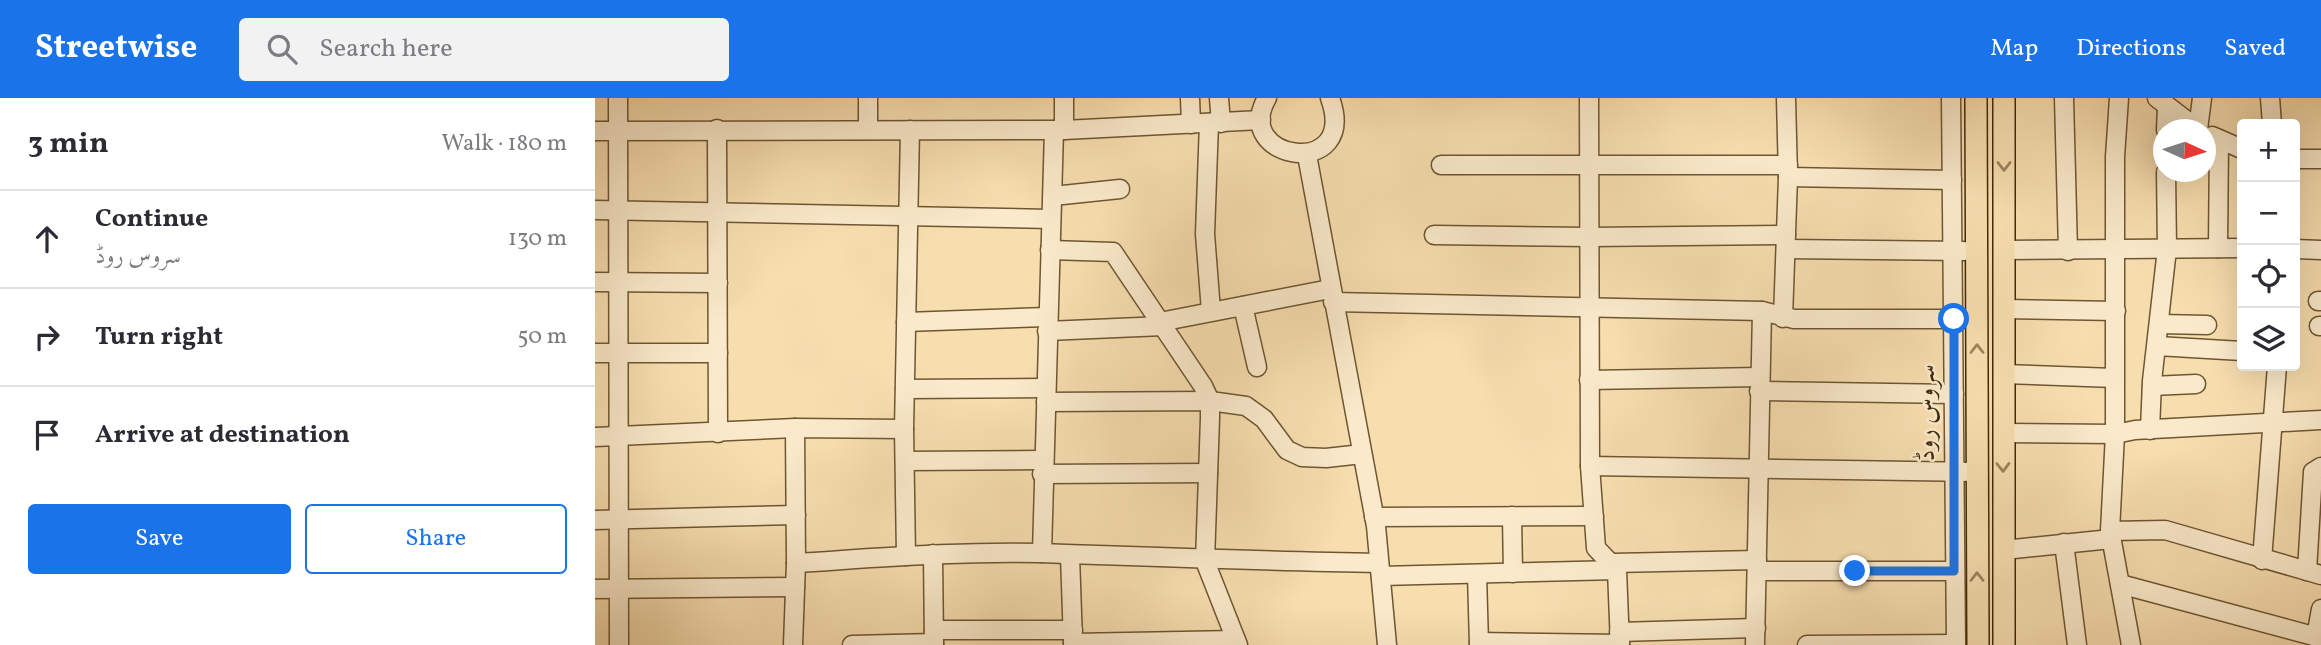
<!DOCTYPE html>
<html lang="en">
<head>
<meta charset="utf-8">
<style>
  body { margin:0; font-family:Vollkorn,Amiri,serif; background:#f2f2f3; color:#2b2b33 }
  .controls { position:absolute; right:21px; top:21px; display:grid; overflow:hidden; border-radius:7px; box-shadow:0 7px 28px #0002 }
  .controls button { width:63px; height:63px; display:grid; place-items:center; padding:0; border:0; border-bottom:2px solid #e1e1e2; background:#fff; color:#2b2b33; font:35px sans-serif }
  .compass { position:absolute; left:1558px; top:21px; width:63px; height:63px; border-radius:50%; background:#fff; box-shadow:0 7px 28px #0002; rotate:93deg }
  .stop { position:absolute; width:21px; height:21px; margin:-16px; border:5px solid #1a73e8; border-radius:50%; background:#fff }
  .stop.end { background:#1a73e8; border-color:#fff; box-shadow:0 2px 7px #0008 }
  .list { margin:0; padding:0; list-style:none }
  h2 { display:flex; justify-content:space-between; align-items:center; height:91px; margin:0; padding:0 28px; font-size:30px }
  h2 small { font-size:23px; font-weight:400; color:#7c7c81 }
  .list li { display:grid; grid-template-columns:46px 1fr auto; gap:21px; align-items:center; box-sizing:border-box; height:98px; padding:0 28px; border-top:2px solid #e1e1e2 }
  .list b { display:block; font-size:26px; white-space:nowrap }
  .list p { margin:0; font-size:23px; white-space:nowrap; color:#7c7c81 }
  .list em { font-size:23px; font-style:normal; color:#7c7c81 }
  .actions { display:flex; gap:14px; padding:21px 28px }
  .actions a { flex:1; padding:16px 0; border:2px solid #1a73e8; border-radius:7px; text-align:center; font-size:24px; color:#1a73e8 }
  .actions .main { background:#1a73e8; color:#fff }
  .icon { flex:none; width:38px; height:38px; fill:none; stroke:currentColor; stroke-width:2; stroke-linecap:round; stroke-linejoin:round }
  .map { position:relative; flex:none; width:1726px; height:547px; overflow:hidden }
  header { display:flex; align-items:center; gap:42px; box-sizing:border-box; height:98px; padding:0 35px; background:#1a73e8; color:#fff }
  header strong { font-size:33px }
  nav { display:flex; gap:38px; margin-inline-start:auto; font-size:24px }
  .search { width:490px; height:63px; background:#f2f2f3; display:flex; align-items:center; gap:18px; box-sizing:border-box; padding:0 24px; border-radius:7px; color:#7c7c81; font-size:26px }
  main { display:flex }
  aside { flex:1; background:#fff }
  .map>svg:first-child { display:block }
</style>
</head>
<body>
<header>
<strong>Streetwise</strong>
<div class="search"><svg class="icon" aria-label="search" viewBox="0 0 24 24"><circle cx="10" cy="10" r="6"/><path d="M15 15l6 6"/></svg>Search here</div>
<nav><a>Map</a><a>Directions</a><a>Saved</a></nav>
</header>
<main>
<aside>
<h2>3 min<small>Walk · 180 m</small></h2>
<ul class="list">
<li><svg class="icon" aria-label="ahead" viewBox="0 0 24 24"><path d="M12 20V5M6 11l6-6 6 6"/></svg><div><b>Continue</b><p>سروس روڈ</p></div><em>130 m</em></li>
<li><svg class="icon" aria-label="right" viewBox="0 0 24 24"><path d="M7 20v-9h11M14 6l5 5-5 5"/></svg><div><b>Turn right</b></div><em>50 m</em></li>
<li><svg class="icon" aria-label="arrive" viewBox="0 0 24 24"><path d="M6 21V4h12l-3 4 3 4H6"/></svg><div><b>Arrive at destination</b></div></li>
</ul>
<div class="actions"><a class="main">Save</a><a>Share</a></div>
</aside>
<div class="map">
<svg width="1726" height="547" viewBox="0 0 1726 547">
  <rect width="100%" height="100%" fill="#f7deaf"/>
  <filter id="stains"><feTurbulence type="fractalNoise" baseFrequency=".00286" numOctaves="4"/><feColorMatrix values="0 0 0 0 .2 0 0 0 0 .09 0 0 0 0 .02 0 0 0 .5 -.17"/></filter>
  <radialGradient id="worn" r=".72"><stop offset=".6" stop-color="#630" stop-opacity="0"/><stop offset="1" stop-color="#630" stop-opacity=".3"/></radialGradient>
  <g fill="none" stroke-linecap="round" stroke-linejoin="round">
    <g stroke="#6e5632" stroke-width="21">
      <g id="minor">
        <path d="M23,0L24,547"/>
        <path d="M273,0V32"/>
        <path d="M469,0V32"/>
        <path d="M595,0L596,26"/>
        <path d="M624,0L626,25"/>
        <path d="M672,0C635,63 765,83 735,0"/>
        <path d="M994,0L995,368L1001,450L1022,472L1025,547"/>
        <path d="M1356,0L1361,547"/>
        <path d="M1469,0L1473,153"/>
        <path d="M1524,0L1520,59V336L1515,433L1536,547"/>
        <path d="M1562,0L1604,32"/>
        <path d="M1675,0L1677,26"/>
        <path d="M614,25L610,136L616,213"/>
        <path d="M122,31L123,335"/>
        <path d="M1603,31L1607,0"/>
        <path d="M1571,32L1572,8"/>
        <path d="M0,33L469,32L666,22"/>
        <path d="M1617,38L1647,51"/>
        <path d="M712,57L781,428L792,547"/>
        <path d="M1700,61H1726"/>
        <path d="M846,67H1193"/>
        <path d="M1193,79L1357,82"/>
        <path d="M458,98L525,91"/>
        <path d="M0,112L455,121"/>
        <path d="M839,137L994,139L1191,137"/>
        <path d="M1623,150L1624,42"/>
        <path d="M1191,151L1369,153"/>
        <path d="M1700,151L1726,152"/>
        <path d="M455,152L518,154L608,288L615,303V320L610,463L643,547"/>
        <path d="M1409,152L1647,150"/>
        <path d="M0,184L123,185"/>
        <path d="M1723,203H1726"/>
        <path d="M738,204L1167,213L1199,221H1359"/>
        <path d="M648,208L662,269"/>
        <path d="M1409,211L1521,213"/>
        <path d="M1188,220L1193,79L1191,0"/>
        <path d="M311,224L452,219"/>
        <path d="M565,224L735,191"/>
        <path d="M1565,226L1612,227"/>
        <path d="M1724,228H1726"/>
        <path d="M452,233L568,228"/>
        <path d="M1562,248L1647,253"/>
        <path d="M0,255H123"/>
        <path d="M1408,276L1519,280"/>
        <path d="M994,282L1165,279"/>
        <path d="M1557,288L1601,286"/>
        <path d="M310,291L450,290"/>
        <path d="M1164,293L1359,296"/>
        <path d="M451,304L615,303L651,308L669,321L692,352L707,359L731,360L767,356"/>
        <path d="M1555,332L1557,283L1572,151L1571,74"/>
        <path d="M1408,335L1520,336L1540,332L1726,322"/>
        <path d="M0,339L200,330L309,331"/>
        <path d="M310,363L447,362"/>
        <path d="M995,368L1382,374"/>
        <path d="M447,376L613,375"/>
        <path d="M917,418L918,475"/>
        <path d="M779,419L999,418"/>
        <path d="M0,422L201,417"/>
        <path d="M1515,433L1570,432L1726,477"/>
        <path d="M1469,445L1482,547"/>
        <path d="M1409,452L1516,441"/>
        <path d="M447,455L459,32"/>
        <path d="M338,456L339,547"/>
        <path d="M311,458L309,331L315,32"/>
        <path d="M475,458L478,544"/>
        <path d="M1667,462L1682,268"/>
        <path d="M201,465C282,460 364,453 445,455C558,459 671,463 784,465"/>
        <path d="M1018,465L1162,462"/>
        <path d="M1162,473H1359"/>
        <path d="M1712,473L1718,374L1726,369"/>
        <path d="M882,476L884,547"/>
        <path d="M786,478L1022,472"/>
        <path d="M1525,486L1726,540"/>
        <path d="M0,491L200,489"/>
        <path d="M339,532H478"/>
        <path d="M1024,534L1161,530"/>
        <path d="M1721,539L1726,511"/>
        <path d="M884,544L1025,546"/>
        <path d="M478,545L641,542"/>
        <path d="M198,547L201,465L200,330"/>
        <path d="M257,547L339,545"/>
        <path d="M1160,547L1167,213"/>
        <path d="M1212,547L1361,546"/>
      </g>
    </g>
    <g stroke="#402908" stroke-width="24">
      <g id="major">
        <path d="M1381,0L1383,547"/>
        <path d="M1409,0V547"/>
      </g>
    </g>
    <use href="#minor" stroke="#faeacb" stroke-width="18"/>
    <use href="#major" stroke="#f7deaf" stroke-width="21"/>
  </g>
  <defs><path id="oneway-chevron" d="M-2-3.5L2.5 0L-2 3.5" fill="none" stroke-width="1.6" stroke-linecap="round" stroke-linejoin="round" transform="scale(1.75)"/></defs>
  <g stroke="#9c845c">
    <use href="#oneway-chevron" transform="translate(1409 68) rotate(90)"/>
    <use href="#oneway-chevron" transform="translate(1382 251) rotate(-90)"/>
    <use href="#oneway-chevron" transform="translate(1408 369) rotate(89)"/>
    <use href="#oneway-chevron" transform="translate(1382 479) rotate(-90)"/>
  </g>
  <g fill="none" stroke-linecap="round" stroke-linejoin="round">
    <path stroke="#1a73e8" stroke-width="9" d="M1260,473H1359V221"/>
  </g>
  <g text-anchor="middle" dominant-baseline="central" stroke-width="5" stroke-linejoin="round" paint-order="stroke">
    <g font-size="26" fill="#402908" stroke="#faeacb">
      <text transform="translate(1332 315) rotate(-90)">سروس روڈ</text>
    </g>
  </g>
  <rect width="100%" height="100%" filter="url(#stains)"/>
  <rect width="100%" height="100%" fill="url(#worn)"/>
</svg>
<div class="controls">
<button>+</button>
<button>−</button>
<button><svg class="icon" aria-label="locate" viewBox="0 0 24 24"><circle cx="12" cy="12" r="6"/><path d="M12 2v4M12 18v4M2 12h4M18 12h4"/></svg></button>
<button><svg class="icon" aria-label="layers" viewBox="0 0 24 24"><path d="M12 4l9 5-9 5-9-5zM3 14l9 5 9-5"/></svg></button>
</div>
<svg class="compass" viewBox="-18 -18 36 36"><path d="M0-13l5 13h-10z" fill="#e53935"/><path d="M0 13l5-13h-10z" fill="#7c7c81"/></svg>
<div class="stop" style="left:1359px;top:221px"></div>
<div class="stop end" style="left:1260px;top:473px"></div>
</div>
</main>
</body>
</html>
